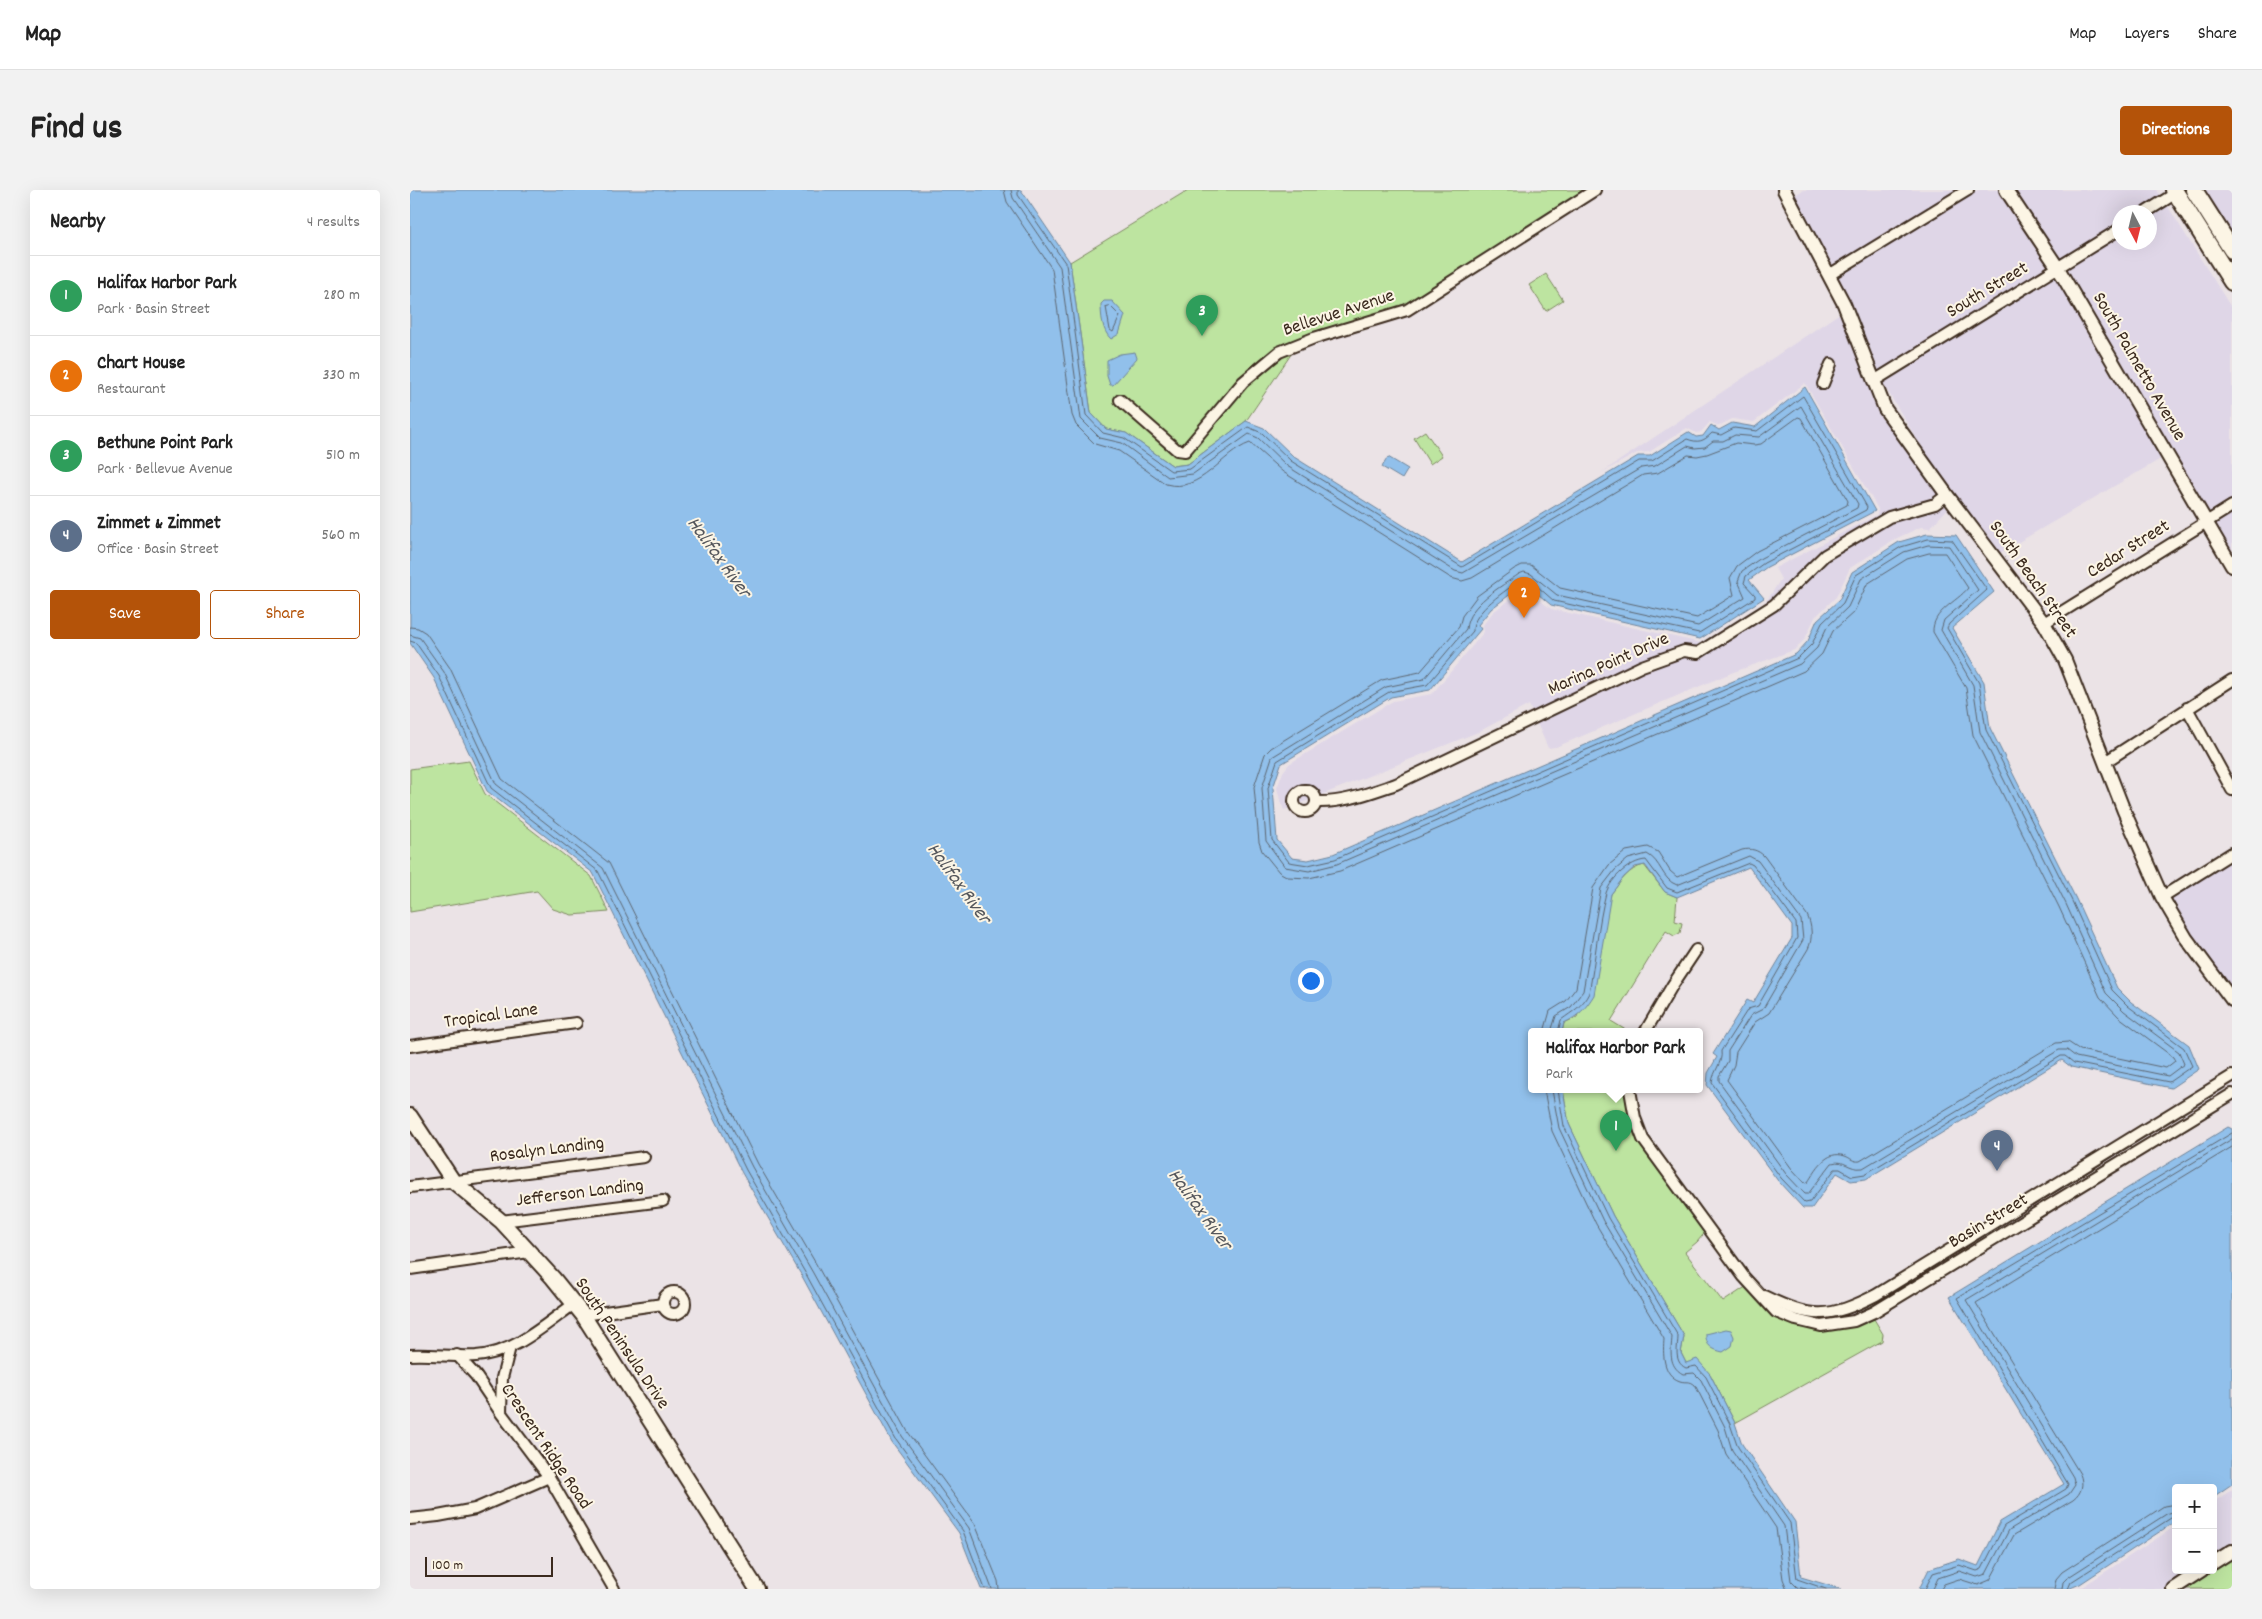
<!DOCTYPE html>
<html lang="en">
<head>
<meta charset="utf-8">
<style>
  body { margin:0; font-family:Dekko,sans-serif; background:#f2f2f2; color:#222 }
  .controls { position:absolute; right:15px; bottom:15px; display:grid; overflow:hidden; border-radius:5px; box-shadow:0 5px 20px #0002 }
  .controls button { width:45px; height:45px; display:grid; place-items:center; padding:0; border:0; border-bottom:1px solid #e0e0e0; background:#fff; color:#222; font:25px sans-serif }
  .compass { position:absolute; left:1702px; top:15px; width:45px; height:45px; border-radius:50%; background:#fff; box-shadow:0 5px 20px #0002; rotate:173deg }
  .scale { position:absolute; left:15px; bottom:12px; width:128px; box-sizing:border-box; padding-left:5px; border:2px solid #3b2a1e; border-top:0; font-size:14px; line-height:18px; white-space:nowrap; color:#3b2a1e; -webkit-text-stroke:4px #fcf5e5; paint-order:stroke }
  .you { position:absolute; left:900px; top:790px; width:18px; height:18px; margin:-12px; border:4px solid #fff; border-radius:50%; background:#1a73e8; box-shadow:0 0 0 8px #1a73e833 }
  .badge { display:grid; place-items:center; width:32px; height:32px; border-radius:50%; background:#b45309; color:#fff; font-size:16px; font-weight:700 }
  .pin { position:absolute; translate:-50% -41px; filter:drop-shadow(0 1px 2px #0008) }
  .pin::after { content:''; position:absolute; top:26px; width:18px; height:15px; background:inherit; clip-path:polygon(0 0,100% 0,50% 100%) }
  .popup { position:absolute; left:1118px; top:838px; width:175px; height:65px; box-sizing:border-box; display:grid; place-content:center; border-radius:5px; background:#fff; filter:drop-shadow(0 1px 4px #0005); font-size:16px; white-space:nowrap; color:#767676 }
  .popup b { font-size:19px; color:#222 }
  .popup::after { content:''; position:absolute; left:50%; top:100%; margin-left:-10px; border:10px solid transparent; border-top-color:#fff }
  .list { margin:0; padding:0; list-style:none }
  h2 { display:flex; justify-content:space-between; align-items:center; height:65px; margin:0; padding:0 20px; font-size:21px }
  h2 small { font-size:16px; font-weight:400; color:#767676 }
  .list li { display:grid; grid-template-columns:32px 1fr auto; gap:15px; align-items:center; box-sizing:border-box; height:80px; padding:0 20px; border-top:1px solid #e0e0e0 }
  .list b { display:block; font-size:19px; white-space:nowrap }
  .list p { margin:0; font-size:16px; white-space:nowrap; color:#767676 }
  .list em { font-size:16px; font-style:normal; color:#767676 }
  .actions { display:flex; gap:10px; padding:15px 20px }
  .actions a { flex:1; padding:11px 0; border:1px solid #b45309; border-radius:5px; text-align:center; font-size:18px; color:#b45309 }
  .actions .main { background:#b45309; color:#fff }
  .map { position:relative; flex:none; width:1822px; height:1399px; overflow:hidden; border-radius:5px }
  header { display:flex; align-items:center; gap:30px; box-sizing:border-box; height:70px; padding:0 25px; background:#fff; border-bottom:1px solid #e0e0e0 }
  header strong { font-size:24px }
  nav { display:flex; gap:28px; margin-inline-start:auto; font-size:18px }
  .intro { display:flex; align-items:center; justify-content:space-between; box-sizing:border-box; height:120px; padding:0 30px }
  h1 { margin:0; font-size:35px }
  .button { padding:12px 22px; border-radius:5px; background:#b45309; color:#fff; font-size:18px; font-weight:700 }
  main { display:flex; gap:30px; padding:0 30px }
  aside { flex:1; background:#fff; border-radius:5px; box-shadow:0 5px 20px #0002 }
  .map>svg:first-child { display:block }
</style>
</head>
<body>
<header>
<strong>Map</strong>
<nav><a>Map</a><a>Layers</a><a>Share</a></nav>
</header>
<div class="intro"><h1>Find us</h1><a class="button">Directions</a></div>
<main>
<aside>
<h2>Nearby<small>4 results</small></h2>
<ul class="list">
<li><span class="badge" style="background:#2e9e5b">1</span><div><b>Halifax Harbor Park</b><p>Park · Basin Street</p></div><em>280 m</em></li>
<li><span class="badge" style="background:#e8710a">2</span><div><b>Chart House</b><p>Restaurant</p></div><em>330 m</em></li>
<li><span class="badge" style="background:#2e9e5b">3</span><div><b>Bethune Point Park</b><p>Park · Bellevue Avenue</p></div><em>510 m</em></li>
<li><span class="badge" style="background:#5c6f8a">4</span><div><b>Zimmet &amp; Zimmet</b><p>Office · Basin Street</p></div><em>560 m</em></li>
</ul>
<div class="actions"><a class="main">Save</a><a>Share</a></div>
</aside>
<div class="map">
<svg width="1822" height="1399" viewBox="0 0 1822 1399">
  <rect width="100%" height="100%" fill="#ebe3e6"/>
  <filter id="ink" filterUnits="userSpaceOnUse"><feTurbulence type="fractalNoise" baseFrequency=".02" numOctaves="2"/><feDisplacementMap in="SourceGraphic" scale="10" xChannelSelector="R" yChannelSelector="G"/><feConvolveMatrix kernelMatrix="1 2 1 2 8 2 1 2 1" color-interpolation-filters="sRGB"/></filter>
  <g filter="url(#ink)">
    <g fill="#dfd6e7" fill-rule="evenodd">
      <path d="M1393,0H1549L1420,78L1382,7Z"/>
      <path d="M1568,0H1591L1642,76L1467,183L1425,87Z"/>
      <path d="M1601,0H1747L1751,7L1727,22H1710L1709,33L1649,72Z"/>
      <path d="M1794,0H1822V45Z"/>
      <path d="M1757,15L1822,119V311L1798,326L1655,80L1709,45L1710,52H1740V26Z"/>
      <path d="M1647,84L1754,267L1588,364L1533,292L1472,192Z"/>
      <path d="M1430,123L1458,189L1530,304L1523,309L1477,322L1412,361L1361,411L1287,458L1273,456L1231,472L1228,483L1275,466L1288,468L1417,369L1481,331L1536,312L1540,316L1520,338L1511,337L1487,348L1440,378L1426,407L1405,427L1395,449L1384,460L1321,483L1146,557L1138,558L1119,515L1068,542L874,620L870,610L867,598L873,582L879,574L983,511L1022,504L1074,442L1073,435L1083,422L1115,399L1141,419L1291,453L1356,412L1371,389L1365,378L1467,325L1468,319L1395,193L1344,232L1322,229L1309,236L1300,232L1291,242L1286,243L1277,238L1239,262L1227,263L1191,283ZM1419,168L1427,173L1415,201L1408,196Z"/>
      <path d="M1822,322V367L1803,334Z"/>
      <path d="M1822,669V803L1779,745L1758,709Z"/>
      <path d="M1822,1300V1355L1803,1367V1312Z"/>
      <path d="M1766,1336V1380H1784L1755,1399H1669Z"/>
    </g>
    <g fill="#bde4a0" stroke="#7c875f">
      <path d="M778,0H1176L1013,110L888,154L836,231L778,274L763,276L716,243L696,239L681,223L660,72Z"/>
      <path d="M1136,84L1153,110L1136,121L1119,95Z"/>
      <path d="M1015,241L1032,266L1020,274L1004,248Z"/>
      <path d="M59,571L75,604L181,686L199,722L162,725L143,719L127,701L0,722V579Z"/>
      <path d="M1234,675L1255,702L1267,707L1265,731L1272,733L1270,743L1264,746L1256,741L1201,831L1219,842H1152L1154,833L1167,827L1201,704C1211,691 1218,679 1234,675Z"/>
      <path d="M1153,900H1220L1225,928L1298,1039L1287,1052L1275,1062L1313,1112L1340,1094L1366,1122L1411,1136L1461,1124L1473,1144L1472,1151L1325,1233L1300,1184L1276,1173L1271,1163L1274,1146L1203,1026L1159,934Z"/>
      <path d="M1822,1361V1399H1763L1792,1380H1803V1373Z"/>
    </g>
    <g fill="#91c0eb" stroke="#6f8499">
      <path d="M0,0H611L660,72L681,223L696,239L716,243L763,276L778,274L836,231L854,238L884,267L1052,372L1228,266H1240L1278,242L1286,247L1293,246L1301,235L1309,240L1322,233L1345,237L1395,197L1465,321L1357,377L1339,390L1354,408L1290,449L1141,415L1115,393L1081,419L1068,435L1071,439L1020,500L981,507L871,574L863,598L867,650L882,668L898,670L923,664L1386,464L1398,451L1407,430L1429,410L1442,382L1489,352L1517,344L1546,345L1584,402L1542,438L1574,492L1580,538L1666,709L1707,798L1721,812L1779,855L1789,879L1761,898L1661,877L1652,870L1456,989L1441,991L1427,983L1402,1018H1393L1368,991L1297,895L1298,883L1307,867L1303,864L1337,810L1343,813L1382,748V736L1339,677L1267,707L1255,702L1235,675L1225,677L1214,687L1201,704L1184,805C1176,818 1169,826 1154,833L1152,842H1122V900H1153L1159,934L1203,1026L1274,1146L1271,1163L1276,1173L1287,1169L1300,1184L1325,1233L1332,1254L1385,1332L1391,1387L1431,1399H571L549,1343L482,1252L393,1088L332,983L183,683L77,601L24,488L0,453Z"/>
      <path d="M694,111H702L715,125L709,144L701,149C692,141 691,125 691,114Z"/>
      <path d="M725,162L727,168L703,195H700L697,186V170L710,164Z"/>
      <path d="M978,267L998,279L992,289L972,277Z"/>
      <path d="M1818,937L1822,939V1294L1803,1307V1298H1766V1331L1670,1394L1658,1399H1509L1519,1379L1549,1369L1568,1376L1590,1332L1654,1294L1539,1107Z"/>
      <path d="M1316,1139L1321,1140L1324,1147L1322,1156L1313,1162C1303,1160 1295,1156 1296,1144Z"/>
    </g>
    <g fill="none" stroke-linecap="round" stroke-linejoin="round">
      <g stroke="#5d6670" stroke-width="1">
        <path d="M594,0L597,12L642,79L662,225L666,235L685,254L709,261L756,294C791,304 811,263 840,253L873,282L1041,388L1052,391L1062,388L1233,285L1248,283L1278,265L1287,266L1297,264L1326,253L1344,255L1351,254L1388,227L1391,228L1438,311L1437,315L1347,361L1327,376L1320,388L1324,405L1287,428L1150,398L1121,375H1112L1104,379L1067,406L1052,426L1049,437L1010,482L972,490L861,558L855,564L844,597L849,652L852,661L869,682L878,687L899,688L930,681L1394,481L1412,464L1423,441L1444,422L1457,394L1497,369L1519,363H1535L1558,398C1547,412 1522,421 1523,442L1556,498L1563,545L1649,717L1690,807L1709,827L1763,867L1765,871L1756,878L1670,860L1658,852L1646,853L1450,971C1443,972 1441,968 1435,966C1416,959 1406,980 1398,992L1395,993L1382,979L1317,890L1324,875L1326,862L1345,832L1359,823L1398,759C1403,749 1402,735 1397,725L1354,666C1348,660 1341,658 1332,660L1267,687L1260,681L1248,662L1238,657L1216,661L1199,675L1183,698L1166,798L1156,811L1140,821L1134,842"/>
        <path d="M601,0L603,8L650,77L671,229L690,248L712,253L758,287L783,284L839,244L848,248L877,276L1045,381L1053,383L1231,278L1245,276L1277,256L1285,258L1295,257L1303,251H1313L1325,245L1349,247L1391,216L1448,314L1447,318L1351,368L1332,381L1328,391L1335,407L1288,436L1147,405L1121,384L1114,382L1109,384C1091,397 1058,414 1056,439L1014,489L976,497L862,567L852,598L856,651L875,677L899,681L927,674L1390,474L1407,458L1417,437L1438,417L1451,389L1494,362L1518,355L1539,356L1568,400L1534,430L1531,440L1563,495L1570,542L1656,714L1696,803L1714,821L1769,862L1774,874L1758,886L1666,867L1657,860H1649L1453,978C1438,980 1435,969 1422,973L1398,1004H1395L1376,984L1309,891V886L1318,871V861L1341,825L1353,819L1393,750L1391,730L1348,671L1339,666L1267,695C1252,690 1251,671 1237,664L1218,669L1205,680L1191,698L1173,801L1161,817L1146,826L1141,842"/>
        <path d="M608,0V5L656,74L676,225L693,243L714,248L761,281L780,279L838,237L852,243L881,271L1052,377L1229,271H1242L1277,249C1288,253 1293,252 1302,243L1311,245L1324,238L1347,241L1393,206L1457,317L1456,320L1354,373L1336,386L1334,393L1345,405V408L1289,443L1144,411L1119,389H1112C1097,400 1062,421 1063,441L1017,495L979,502L867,571L858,598L862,650L879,672L898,675L925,669L1388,468L1402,454L1412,433L1433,413L1446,385L1491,357L1518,349L1542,350L1577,400L1539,434L1537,438L1569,493L1576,540L1662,711L1702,800L1718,816L1774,858L1782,876L1759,892L1664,873L1655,866H1651L1455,984L1442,986L1430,979H1425L1400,1012L1395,1013L1371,988L1302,893C1303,881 1313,873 1311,861L1338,819L1348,816L1387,748L1386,733L1343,675L1339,673L1267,702L1257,698L1236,670C1220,671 1201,688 1196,703C1188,733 1185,772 1179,803C1172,817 1163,821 1151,830L1148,842"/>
        <path d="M700,116L710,126L703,142L700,140L696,117Z"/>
        <path d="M0,437L8,438L16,443L40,478L92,589L199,673L348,974L409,1079L498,1242L565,1334L588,1391L589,1399"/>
        <path d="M0,445L10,448L34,482L86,594L193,678L342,977L403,1083L492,1246L559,1338L582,1399"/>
        <path d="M0,451L6,453L29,486L81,598L188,681L336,980L397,1086L486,1249L553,1341L575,1399"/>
        <path d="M1134,900L1142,941L1186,1034L1254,1149C1253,1163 1252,1185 1270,1191C1276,1193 1280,1190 1285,1195L1308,1240L1316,1264L1366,1338L1373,1389L1377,1399"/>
        <path d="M1142,900L1149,938L1193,1031L1262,1147C1261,1161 1258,1176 1273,1184L1284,1183L1291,1190L1315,1237L1322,1260L1374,1336L1381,1391L1387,1397L1396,1399"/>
        <path d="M1148,900L1154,936L1198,1028L1268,1146C1268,1157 1263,1172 1276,1178L1286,1176L1296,1187L1320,1234L1328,1257L1380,1333L1387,1389L1416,1399"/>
        <path d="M1515,1399L1523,1383L1549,1375L1567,1381L1572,1379L1594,1336L1656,1299L1658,1294L1547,1108L1822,943"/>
        <path d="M1523,1399L1528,1388L1549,1381L1567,1387L1576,1384L1599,1340L1659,1304L1665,1295L1663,1287L1556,1110L1822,949"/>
        <path d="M1531,1399L1534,1394L1549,1389L1568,1395L1580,1390L1604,1345L1663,1310C1672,1303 1674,1294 1670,1284L1566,1113L1822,957"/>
        <path d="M1644,1399L1646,1389L1652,1382L1754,1316L1766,1314"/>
        <path d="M1652,1399L1653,1392L1657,1388L1758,1323L1766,1321"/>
        <path d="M1658,1399L1661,1392L1761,1328L1766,1327"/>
      </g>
      <g stroke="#3b2a1e" stroke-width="14">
        <g id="minor">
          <path d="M1736,22L1766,3"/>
          <path d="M1419,85L1558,0"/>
          <path d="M1464,191L1710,39"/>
          <path d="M1413,194L1421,174"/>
          <path d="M710,210L767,260L775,261L833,192L869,162L904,148L997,120L1185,0"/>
          <path d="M1634,433L1822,316"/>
          <path d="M1777,518L1822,600"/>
          <path d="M1695,572L1822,490"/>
          <circle cx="895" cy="611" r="11"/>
          <path d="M906,612C934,613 959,603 986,594L1232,476L1274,461L1288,463L1364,415L1415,365L1479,327L1525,314L1537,305"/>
          <path d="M1752,707L1822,663"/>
          <path d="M1235,842L1262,796L1286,760"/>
          <path d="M0,856L166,833"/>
          <path d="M1220,900L1225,928L1233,949L1334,1087L1366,1122L1386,1130L1411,1136L1444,1131L1464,1122L1822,904"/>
          <path d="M0,997L234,967"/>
          <path d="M91,1031L253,1011"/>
          <path d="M0,1079L119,1062"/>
          <circle cx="264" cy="1113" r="11"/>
          <path d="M1354,1106C1401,1129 1419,1129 1466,1105L1822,886"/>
          <path d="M173,1125L253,1114"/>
          <path d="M0,1165C22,1164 44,1167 66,1166C105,1163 133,1136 164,1114"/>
          <path d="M47,1165L66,1186L91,1223L139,1287L204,1399"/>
          <path d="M91,1222L92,1188L100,1157"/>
          <path d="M0,1329L28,1326L65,1319L139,1287"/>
        </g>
      </g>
      <g stroke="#3b2a1e" stroke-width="16">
        <g id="tertiary">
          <path d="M1374,0L1434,114L1475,219L1537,305L1634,433L1655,470L1714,621L1752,707L1776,748L1822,810"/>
          <path d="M1596,0L1648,78L1822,376"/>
          <path d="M1803,1373L1822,1361"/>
          <path d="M1763,1399L1792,1380"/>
        </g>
      </g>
      <g stroke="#3b2a1e" stroke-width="18">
        <path id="secondary" d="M0,926L43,991L91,1031L143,1088L173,1125L347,1399"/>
      </g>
      <g stroke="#3b2a1e" stroke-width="20">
        <g id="primary">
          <path d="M1764,0L1822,92"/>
          <path d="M1784,0L1822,60"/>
        </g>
      </g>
      <use href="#minor" stroke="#fcf5e5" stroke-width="10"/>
      <use href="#tertiary" stroke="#fcf5e5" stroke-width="12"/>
      <use href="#secondary" stroke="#fcf5e5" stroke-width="14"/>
      <use href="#primary" stroke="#fcf5e5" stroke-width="16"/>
    </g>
  </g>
  <g text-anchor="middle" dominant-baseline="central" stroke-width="4" stroke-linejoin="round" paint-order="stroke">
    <g font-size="19" fill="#3b2a1e" stroke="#fcf5e5">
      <text transform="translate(1578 101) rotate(-31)">South Street</text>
      <text transform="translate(929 124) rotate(-18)">Bellevue Avenue</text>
      <text transform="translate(1728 177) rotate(60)">South Palmetto Avenue</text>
      <text transform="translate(1719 360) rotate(-32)">Cedar Street</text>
      <text transform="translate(1622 390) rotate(55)">South Beach Street</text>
      <text transform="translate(1199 475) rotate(-24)">Marina Point Drive</text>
      <text transform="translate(81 827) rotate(-8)">Tropical Lane</text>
      <text transform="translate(137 961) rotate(-7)">Rosalyn Landing</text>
      <text transform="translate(170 1004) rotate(-7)">Jefferson Landing</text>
      <text transform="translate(1579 1032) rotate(-31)">Basin Street</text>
      <text transform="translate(211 1154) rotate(56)">South Peninsula Drive</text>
      <text transform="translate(135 1257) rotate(56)">Crescent Ridge Road</text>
    </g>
    <g font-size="20" font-style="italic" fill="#55575c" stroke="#fcf5e5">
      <text transform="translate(308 368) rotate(54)">Halifax River</text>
      <text transform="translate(548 694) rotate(54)">Halifax River</text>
      <text transform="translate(789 1020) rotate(54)">Halifax River</text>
    </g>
  </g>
</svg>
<div class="controls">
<button>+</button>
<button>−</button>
</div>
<svg class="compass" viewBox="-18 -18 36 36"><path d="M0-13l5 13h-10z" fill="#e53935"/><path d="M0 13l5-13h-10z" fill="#767676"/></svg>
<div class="scale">100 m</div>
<div class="you"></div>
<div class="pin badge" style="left:1206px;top:961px;background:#2e9e5b">1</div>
<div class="popup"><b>Halifax Harbor Park</b>Park</div>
<div class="pin badge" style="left:1114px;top:428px;background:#e8710a">2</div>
<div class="pin badge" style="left:792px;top:146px;background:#2e9e5b">3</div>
<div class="pin badge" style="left:1587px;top:981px;background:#5c6f8a">4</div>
</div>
</main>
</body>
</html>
